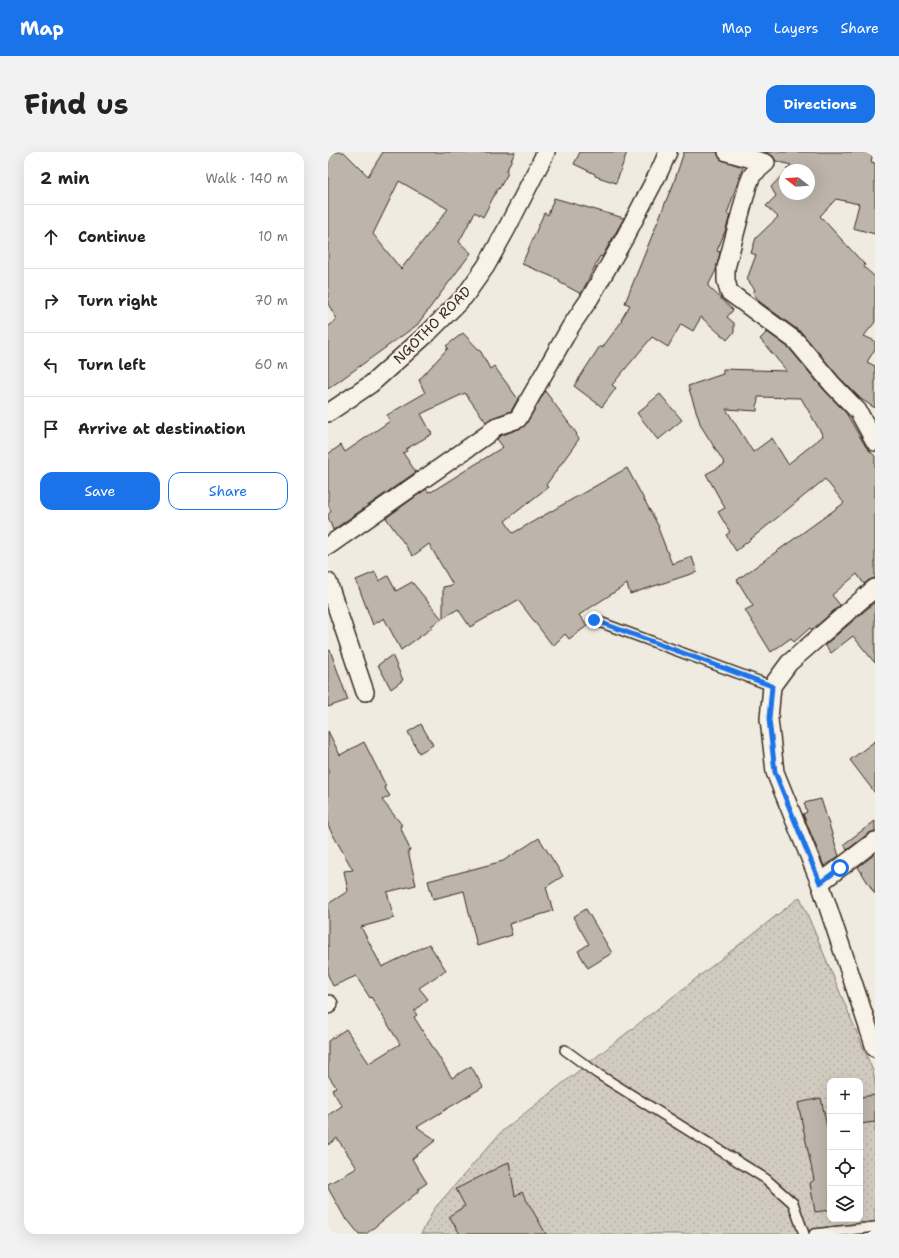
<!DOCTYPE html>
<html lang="en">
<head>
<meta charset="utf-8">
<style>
  body { margin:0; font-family:"Shantell Sans",sans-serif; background:#f2f2f2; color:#222 }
  .controls { position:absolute; right:12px; bottom:12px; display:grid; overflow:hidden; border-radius:8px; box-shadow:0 4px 16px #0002 }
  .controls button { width:36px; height:36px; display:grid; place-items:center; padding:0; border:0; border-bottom:1px solid #e0e0e0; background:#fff; color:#222; font:20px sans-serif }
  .compass { position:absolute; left:451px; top:12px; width:36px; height:36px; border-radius:50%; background:#fff; box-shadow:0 4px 16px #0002; rotate:287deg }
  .stop { position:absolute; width:12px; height:12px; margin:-9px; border:3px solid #1a73e8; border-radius:50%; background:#fff }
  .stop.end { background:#1a73e8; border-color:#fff; box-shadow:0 1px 4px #0008 }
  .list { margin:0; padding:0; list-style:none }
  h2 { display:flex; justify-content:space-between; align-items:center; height:52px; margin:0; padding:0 16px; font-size:17px }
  h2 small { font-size:13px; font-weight:400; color:#767676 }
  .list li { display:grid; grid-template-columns:26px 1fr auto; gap:12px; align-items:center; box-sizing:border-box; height:64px; padding:0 16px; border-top:1px solid #e0e0e0 }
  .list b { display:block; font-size:15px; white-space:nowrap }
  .list em { font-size:13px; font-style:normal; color:#767676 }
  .actions { display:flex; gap:8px; padding:12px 16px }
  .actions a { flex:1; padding:9px 0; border:1px solid #1a73e8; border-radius:12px; text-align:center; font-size:14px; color:#1a73e8 }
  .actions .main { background:#1a73e8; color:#fff }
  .icon { flex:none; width:22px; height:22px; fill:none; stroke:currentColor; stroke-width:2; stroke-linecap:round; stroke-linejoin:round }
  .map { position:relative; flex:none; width:547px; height:1082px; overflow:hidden; border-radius:12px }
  header { display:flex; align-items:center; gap:24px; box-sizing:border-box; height:56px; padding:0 20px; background:#1a73e8; color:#fff }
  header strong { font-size:19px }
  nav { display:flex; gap:22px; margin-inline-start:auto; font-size:14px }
  .intro { display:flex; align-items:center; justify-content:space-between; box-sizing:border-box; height:96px; padding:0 24px }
  h1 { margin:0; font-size:28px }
  .button { padding:10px 18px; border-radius:12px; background:#1a73e8; color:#fff; font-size:14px; font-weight:700 }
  main { display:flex; gap:24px; padding:0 24px }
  aside { flex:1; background:#fff; border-radius:12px; box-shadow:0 4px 16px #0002 }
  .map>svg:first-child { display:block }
</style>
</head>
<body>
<header>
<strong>Map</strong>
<nav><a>Map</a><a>Layers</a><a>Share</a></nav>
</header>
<div class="intro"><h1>Find us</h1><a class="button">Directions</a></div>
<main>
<aside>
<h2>2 min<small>Walk · 140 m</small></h2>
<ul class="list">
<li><svg class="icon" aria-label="ahead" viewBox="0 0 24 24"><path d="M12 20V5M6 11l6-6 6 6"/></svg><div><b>Continue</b></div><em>10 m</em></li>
<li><svg class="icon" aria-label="right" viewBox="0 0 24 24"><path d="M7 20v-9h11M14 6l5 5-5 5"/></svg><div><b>Turn right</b></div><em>70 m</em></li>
<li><svg class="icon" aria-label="left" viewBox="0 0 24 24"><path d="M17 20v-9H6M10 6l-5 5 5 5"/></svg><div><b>Turn left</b></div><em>60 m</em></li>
<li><svg class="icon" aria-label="arrive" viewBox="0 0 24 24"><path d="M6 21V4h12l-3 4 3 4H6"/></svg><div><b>Arrive at destination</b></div></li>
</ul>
<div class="actions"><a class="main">Save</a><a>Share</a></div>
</aside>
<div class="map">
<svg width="547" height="1082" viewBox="0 0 547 1082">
  <defs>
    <pattern id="grass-dots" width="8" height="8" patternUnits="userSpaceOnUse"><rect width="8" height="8" fill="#d1cbc0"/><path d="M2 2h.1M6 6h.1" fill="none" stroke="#b4aea5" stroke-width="1.8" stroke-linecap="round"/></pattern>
  </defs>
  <rect width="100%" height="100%" fill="#efebe0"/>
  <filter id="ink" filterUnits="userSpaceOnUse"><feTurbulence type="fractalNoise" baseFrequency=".025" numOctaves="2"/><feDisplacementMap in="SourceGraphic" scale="8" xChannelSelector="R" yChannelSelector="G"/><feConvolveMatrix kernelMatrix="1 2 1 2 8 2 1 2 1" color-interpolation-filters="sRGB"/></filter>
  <g filter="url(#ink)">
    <path fill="url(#grass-dots)" stroke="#867a6f" fill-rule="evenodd" d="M472,745L545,919L547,930V1082H93L106,1057L174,979ZM502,929H532V1067H502Z"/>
    <g fill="#bdb5aa" stroke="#3b2a1e" fill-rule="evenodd">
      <path d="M0,0H16L40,24L55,0H187L178,20L180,21L171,37L170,36L155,65L147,60L131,90L143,101L89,173L0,237V175L9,167L0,152ZM71,29L120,57L73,117L45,82Z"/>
      <path d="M252,0H299L288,31L267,24V22L246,12Z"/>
      <path d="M356,0H389L392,7L396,9L415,15L399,62L402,63L398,77L389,99L392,100L388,118L380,134L405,158L399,165L406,171V180L399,188L373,165L365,179L353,172L340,195L324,185L284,233L288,236L274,255L246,234L272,194L274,196L294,169L293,168L302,153L297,151L342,39H343Z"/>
      <path d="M437,0H545L543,10L547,11V82L525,76L531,52L508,47L492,64L537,113L536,115L547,125V170L536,184L547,189V197L539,210L547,214V256L533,247L511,225L474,181L432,150L425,141L427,138L419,127L428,103L423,101L428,86L450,65L438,54L448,44L443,35L457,20V42H481V18H458L463,13L448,9L445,4Z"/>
      <path d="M226,46L296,66L274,105L272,104L253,142L231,130L232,128L194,112L216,61L220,63Z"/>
      <path d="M439,180L461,196L496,238L518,261L538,295L547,304V426L541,428L536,432L529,422L504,443L512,453L484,478L482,476L466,490L463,486L443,500L417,458L425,454L409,428L516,351L497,327L408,399L398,383L402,380L390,360L397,356L378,322L397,312L373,274L360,234L395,222V217L459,219L432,187ZM430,245L473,246L495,284L460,312L444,286L425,300L398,257L429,259Z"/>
      <path d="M135,181L153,200L162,217L166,214L190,247L183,259L164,266L158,270L137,241L93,262L104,282L78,297L79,299L75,301L88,320L5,378L0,365V363L3,359L0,352V302L13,293L17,300L62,269L59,263L97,241L91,228L120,196L118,194Z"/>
      <path d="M217,239L249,282L248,283L251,287L218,333L220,335L177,369L185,381L299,316L331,375L330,376L344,412L364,405L369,420L302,442L299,432L251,463L259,474L241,487L237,482L225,494L190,448L142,475L130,457L115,466V435L125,433L101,392L85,404L58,366L98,337L100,340L102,339L103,340L175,295L169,287L172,284L193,276L198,272Z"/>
      <path d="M332,242L354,268L330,288L309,261Z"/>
      <path d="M47,420L51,429L60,424L68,439L84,430L114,467L103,474L104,476L73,498L56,466L45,473L28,428Z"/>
      <path d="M547,450V511L525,484L503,501L497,493Z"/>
      <path d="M2,498L20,548L0,555V499Z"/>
      <path d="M64,503L75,528L63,537L50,513Z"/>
      <path d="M93,572L105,593L91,601L80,580Z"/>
      <path d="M0,579L12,603L36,590L58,634L56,635L62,644L54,648L74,673L72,674L82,698L80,699L88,733L59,740L66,766L33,775L54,815L101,792L118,818L91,836L100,847L86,859L89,863L86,865L124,926L143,914L155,935L89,975L108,988L84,1007L99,1031L90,1037L91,1039L38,1082H31L19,1067L18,1068L0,1036V1032L29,1016L9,986L0,993V963L14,954L4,938L8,935L0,923V889L18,877L41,911L72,892L43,845L42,846L28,824L5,834L0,823V752L20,739L16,719L25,718L0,674Z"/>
      <path d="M547,589V641L522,608Z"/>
      <path d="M493,647L511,704L496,714L475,662L479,660L476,651Z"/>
      <path d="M547,669V679L541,681L519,698L516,692Z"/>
      <path d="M211,686L235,724L218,735L225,759L181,772L184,783L149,794L136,739L105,747L100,729L175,709Z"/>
      <path d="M547,702V742L530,715Z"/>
      <path d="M258,757L284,801L260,816L250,799L261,792L245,765Z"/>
      <path d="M547,943V970L532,972V945Z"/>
      <path d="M493,946L502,990V1058L487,1060L482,1031L486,1028L470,951Z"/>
      <path d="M181,1010L187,1044L194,1040L218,1082H132L121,1064L137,1054L128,1037Z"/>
    </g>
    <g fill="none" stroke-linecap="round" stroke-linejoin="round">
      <g stroke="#3b2a1e" stroke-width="12">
        <g id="lane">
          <path d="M266,468L444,534"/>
          <path d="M237,898L270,922L438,1027L465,1051L476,1082"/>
          <path d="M486,1082L547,1075"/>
        </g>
      </g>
      <g stroke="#3b2a1e" stroke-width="20">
        <g id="street">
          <path d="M399,0L438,11L424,23L420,33L398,116V128L401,140L468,189L504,232L530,259L547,290"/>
          <path d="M0,261L43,232L100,181L136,145L158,114L178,78L218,0"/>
          <path d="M0,394L160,282L167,275L190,267L243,174L262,146L296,87L332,18L340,0"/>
          <path d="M0,430L37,540"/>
          <path d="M547,436L461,511L444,534L441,567L447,620L492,731L547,896"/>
          <path d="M492,731L547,689"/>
          <path d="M0,853L1,852"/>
        </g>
      </g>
      <use href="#lane" stroke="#f7f3e8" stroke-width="9"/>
      <use href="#street" stroke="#f7f3e8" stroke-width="17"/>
    </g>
  </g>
  <g fill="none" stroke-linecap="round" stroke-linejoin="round" filter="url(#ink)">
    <path stroke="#1a73e8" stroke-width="5" d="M266,468L444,534L441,567L447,620L492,731L512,716"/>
  </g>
  <g text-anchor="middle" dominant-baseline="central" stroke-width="4" stroke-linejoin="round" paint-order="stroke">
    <g font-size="14" fill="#3b2a1e" stroke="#f7f3e8">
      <text transform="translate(104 173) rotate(-45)">NGOTHO ROAD</text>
    </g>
  </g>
</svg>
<div class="controls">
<button>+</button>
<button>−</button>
<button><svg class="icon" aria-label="locate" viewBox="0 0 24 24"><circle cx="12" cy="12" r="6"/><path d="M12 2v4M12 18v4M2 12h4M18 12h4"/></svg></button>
<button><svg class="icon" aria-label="layers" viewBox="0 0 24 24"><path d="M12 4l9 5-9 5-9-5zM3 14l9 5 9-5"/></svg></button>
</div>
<svg class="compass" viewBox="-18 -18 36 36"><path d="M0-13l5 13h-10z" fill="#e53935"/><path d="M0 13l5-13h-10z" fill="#767676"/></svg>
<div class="stop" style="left:512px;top:716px"></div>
<div class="stop end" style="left:266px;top:468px"></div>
</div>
</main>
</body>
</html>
